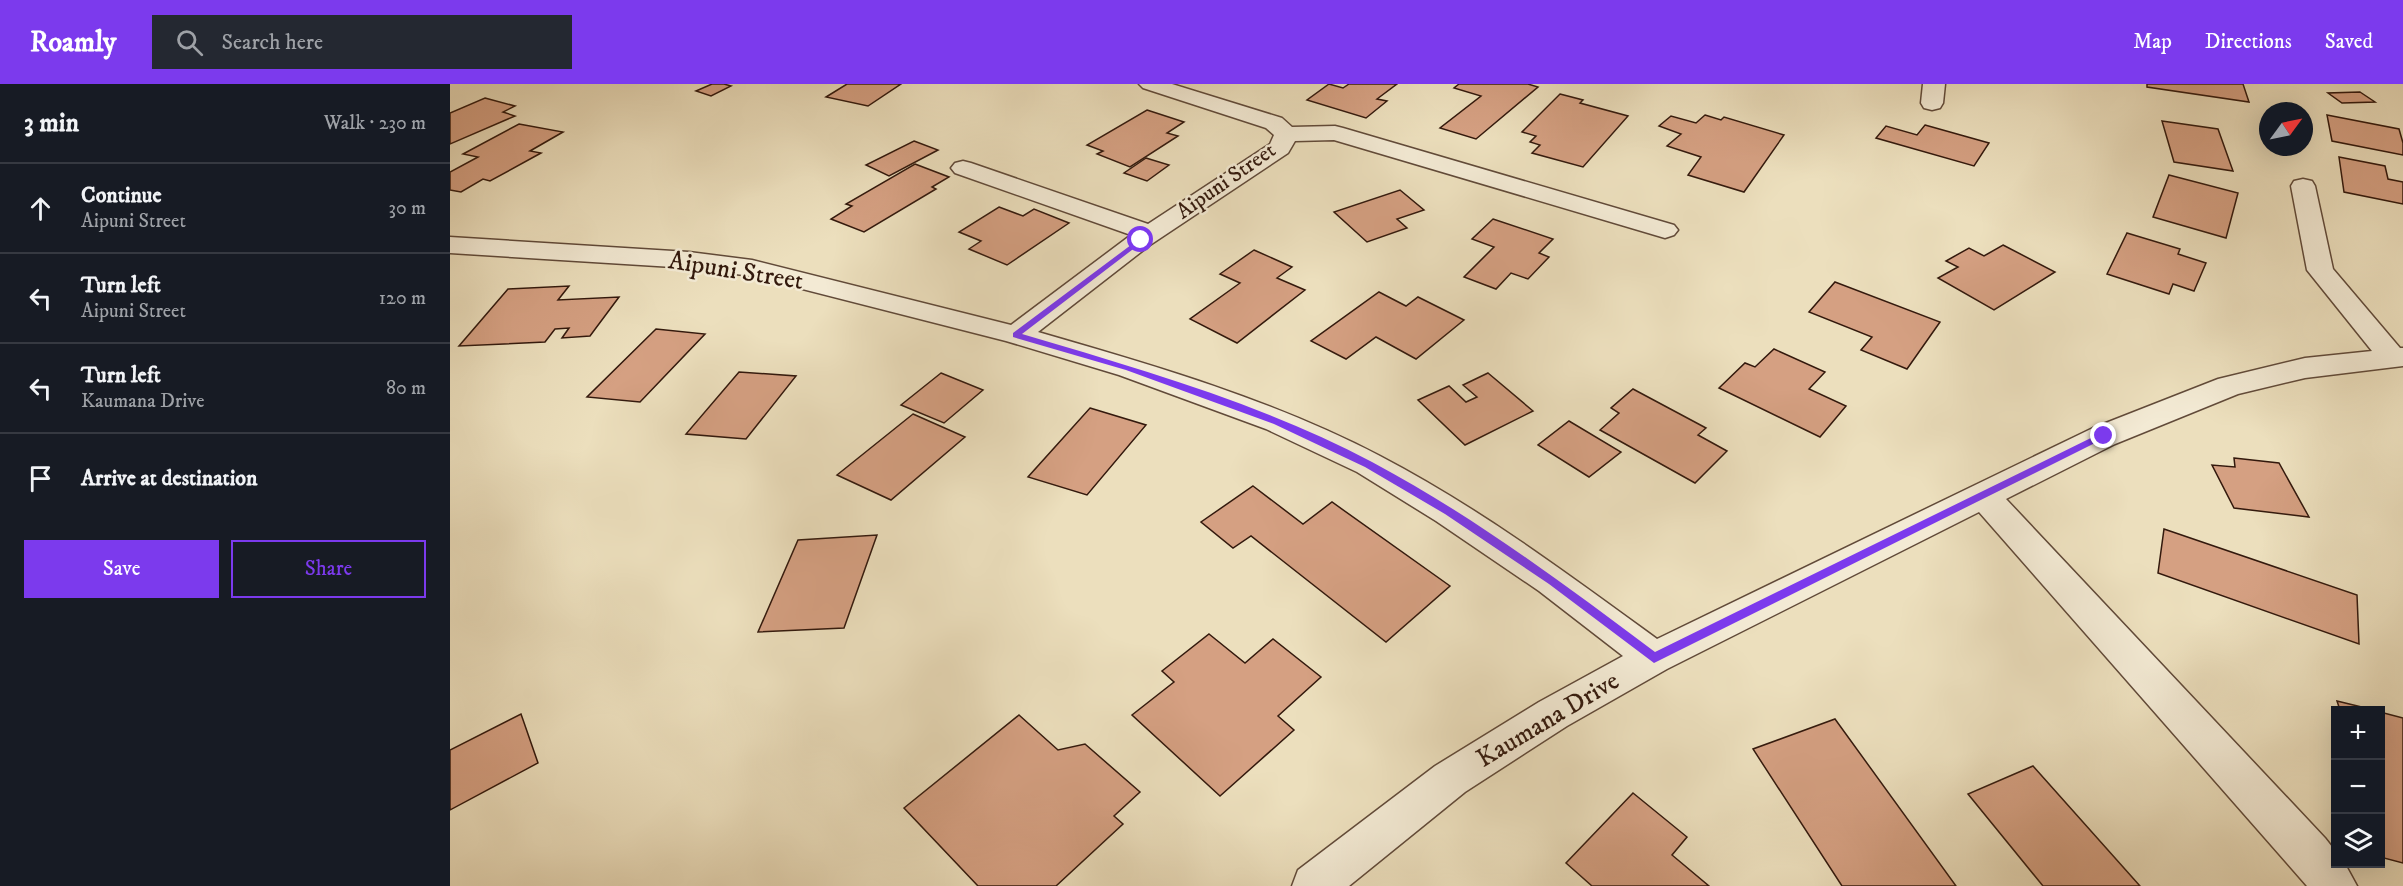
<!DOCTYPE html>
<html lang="en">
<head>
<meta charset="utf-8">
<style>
  body { margin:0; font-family:"IM FELL DW Pica",serif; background:#242831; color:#f1f3f6 }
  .controls { position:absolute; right:18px; bottom:18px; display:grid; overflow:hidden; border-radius:0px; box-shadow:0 6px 24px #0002 }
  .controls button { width:54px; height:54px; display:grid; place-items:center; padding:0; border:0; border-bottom:2px solid #363941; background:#171b24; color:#f1f3f6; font:30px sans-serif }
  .compass { position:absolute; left:1809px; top:18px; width:54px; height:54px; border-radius:50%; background:#171b24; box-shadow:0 6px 24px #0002; rotate:57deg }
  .stop { position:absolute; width:18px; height:18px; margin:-14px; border:4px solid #7c3aed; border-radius:50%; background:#fff }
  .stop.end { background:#7c3aed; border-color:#fff; box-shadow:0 2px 6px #0008 }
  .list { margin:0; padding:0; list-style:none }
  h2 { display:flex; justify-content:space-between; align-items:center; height:78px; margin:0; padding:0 24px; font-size:26px }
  h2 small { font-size:20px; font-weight:400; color:#9ea1a6 }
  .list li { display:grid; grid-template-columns:39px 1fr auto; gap:18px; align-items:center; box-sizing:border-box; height:90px; padding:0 24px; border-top:2px solid #363941 }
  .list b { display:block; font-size:22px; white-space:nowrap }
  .list p { margin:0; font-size:20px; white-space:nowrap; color:#9ea1a6 }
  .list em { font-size:20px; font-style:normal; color:#9ea1a6 }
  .actions { display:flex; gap:12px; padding:18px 24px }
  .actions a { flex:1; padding:14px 0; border:2px solid #7c3aed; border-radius:0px; text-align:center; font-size:21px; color:#7c3aed }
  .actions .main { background:#7c3aed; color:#fff }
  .icon { flex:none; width:33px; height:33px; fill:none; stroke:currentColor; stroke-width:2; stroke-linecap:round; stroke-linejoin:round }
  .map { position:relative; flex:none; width:1953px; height:802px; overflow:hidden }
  header { display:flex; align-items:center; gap:36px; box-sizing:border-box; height:84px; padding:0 30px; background:#7c3aed; color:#fff }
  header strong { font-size:28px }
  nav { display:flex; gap:33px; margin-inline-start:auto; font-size:21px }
  .search { width:420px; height:54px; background:#242831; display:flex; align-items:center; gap:15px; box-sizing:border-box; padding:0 21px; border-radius:0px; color:#9ea1a6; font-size:22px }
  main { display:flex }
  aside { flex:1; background:#171b24 }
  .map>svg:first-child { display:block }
</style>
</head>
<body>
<header>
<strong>Roamly</strong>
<div class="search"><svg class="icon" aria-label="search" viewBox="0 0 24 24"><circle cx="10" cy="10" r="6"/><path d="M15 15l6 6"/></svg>Search here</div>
<nav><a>Map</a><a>Directions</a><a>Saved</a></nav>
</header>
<main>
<aside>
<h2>3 min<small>Walk · 230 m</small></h2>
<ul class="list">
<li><svg class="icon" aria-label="ahead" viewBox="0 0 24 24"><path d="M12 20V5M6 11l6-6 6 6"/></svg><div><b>Continue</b><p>Aipuni Street</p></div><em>30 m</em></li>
<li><svg class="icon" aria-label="left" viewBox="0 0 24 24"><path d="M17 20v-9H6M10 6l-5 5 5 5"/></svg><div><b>Turn left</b><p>Aipuni Street</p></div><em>120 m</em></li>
<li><svg class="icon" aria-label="left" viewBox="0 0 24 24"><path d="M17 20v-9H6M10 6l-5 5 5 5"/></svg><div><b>Turn left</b><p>Kaumana Drive</p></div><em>80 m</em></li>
<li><svg class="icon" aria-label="arrive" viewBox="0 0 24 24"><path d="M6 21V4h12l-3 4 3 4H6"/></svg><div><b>Arrive at destination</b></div></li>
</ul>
<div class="actions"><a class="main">Save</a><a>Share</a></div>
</aside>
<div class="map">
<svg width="1953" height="802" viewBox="0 0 1953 802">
  <rect width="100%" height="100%" fill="#ecdfbd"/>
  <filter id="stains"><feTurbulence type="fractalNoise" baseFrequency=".00333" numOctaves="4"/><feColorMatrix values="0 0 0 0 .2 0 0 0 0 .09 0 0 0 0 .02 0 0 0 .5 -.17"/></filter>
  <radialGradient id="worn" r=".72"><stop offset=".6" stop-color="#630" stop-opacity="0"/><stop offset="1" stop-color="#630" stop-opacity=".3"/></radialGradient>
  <g fill="#d5a082" stroke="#33190d" stroke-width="1.5">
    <path d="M262,0H274L281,2L261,12L246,7Z"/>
    <path d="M397,0H451L418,22L376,13Z"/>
    <path d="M879,0L893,4L899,0H947L927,15L937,17L916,34L857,16Z"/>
    <path d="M1009,0H1078L1088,3L1026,55L990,44L1031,12L1004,4Z"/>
    <path d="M1697,0H1793L1799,18L1697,3Z"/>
    <path d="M1910,8L1925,18L1892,19L1878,9Z"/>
    <path d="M1110,10L1133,16L1130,19L1178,32L1133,83L1082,69L1090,61L1080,58L1086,52L1072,48Z"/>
    <path d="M35,14L65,22L53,28L65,32L0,60V29Z"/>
    <path d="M697,26L734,38L717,49L728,52L680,83L647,70L653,67L637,61Z"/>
    <path d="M1255,31L1271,36L1274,33L1334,51L1294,108L1238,91L1251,73L1217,62L1231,50L1209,42L1221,32L1246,39Z"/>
    <path d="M1877,31L1949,45L1953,59V71L1882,57Z"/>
    <path d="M1712,37L1768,45L1783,87L1724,78Z"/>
    <path d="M69,40L113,48L80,67L91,69L40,97L33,95L11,108L0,106V88L28,73L13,70Z"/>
    <path d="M1475,41L1539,59L1524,82L1426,54L1436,42L1467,51Z"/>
    <path d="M464,57L488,66L439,92L416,81Z"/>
    <path d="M1889,73L1935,82L1938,95L1953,98V120L1894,108Z"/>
    <path d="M696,74L719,81L697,97L674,89Z"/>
    <path d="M465,80L499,93L482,103L486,105L414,148L381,135L402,122L396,120Z"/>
    <path d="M1719,91L1788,109L1776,154L1703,133Z"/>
    <path d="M950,106L974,126L947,135L957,144L917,158L884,128Z"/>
    <path d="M549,123L573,132L584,125L619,139L557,181L519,165L531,157L509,148Z"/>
    <path d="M1043,135L1103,155L1089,169L1099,173L1078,195L1061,189L1046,205L1014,193L1044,163L1022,155Z"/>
    <path d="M1677,149L1730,165L1728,170L1756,179L1744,207L1723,200L1719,210L1657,190Z"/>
    <path d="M1553,161L1605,188L1544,226L1488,194L1508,183L1496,177L1519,164L1534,172Z"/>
    <path d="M804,166L842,183L827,194L855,206L787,259L740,235L790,199L770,190Z"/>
    <path d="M1385,198L1490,238L1457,285L1411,266L1422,253L1359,228Z"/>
    <path d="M119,202L108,216L169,213L140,252L112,254L119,244L105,245L95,258L9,262L58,205Z"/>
    <path d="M929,208L956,222L968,213L1014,236L966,275L926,253L896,275L861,257Z"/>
    <path d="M206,245L255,250L190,318L137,313Z"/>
    <path d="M1324,265L1375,288L1359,305L1396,322L1370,353L1269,304L1295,279L1305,283Z"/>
    <path d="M289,288L346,292L296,355L236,350Z"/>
    <path d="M491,289L533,306L494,339L451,321Z"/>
    <path d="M1038,289L1083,327L1015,361L968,316L999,302L1016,318L1027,313L1013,301Z"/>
    <path d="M1183,305L1256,344L1248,351L1277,367L1245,399L1150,346L1169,329L1161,324Z"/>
    <path d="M640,324L696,341L637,411L578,393Z"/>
    <path d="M463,330L515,353L441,416L387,391Z"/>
    <path d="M1119,337L1171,368L1139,393L1088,361Z"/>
    <path d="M1784,374L1829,379L1859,433L1784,424L1762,381L1785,383Z"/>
    <path d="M803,402L853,440L882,418L1000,502L936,558L801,452L783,464L751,438Z"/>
    <path d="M1714,445L1907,511L1909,560L1708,489Z"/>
    <path d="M427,451L394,544L308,548L348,456Z"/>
    <path d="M759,550L795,579L823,555L871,593L828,632L844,646L770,712L682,631L724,598L712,587Z"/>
    <path d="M1887,617L1924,626H1890Z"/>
    <path d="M1930,628L1953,634V779L1930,773Z"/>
    <path d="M71,630L88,679L0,726V666Z"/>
    <path d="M569,631L608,666L635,660L690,708L664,732L673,740L606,802H528L454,724Z"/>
    <path d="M1385,635L1506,802H1392L1303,665Z"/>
    <path d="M1583,682L1690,802H1593L1518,710Z"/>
    <path d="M1183,709L1237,753L1222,771L1259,802H1142L1116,779Z"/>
  </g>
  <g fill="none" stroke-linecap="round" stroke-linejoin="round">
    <g stroke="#614a39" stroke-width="3">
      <g id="minor">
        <path d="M689,0H722L832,34L842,43L885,42L893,44L1224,141L1228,146L1224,151L1215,154L884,56L845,57L838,69L700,161L588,248C703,281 823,316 930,372C1028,423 1118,490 1207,555L1643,344L1768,295L1855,274L1922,267L1857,186L1841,102L1844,97L1853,95L1862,97L1865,102L1883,185L1950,264H1953V282L1855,294L1788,310L1665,360L1556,415L1875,754L1886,768V780H1895L1907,802H1857L1529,428L1217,585L1117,642L1015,708L899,802H842L848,786L985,682L1089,618L1173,572L1089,507L986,437L907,388L816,345L669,291L556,257L301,192L239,184L0,169V153L239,168L302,176L561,241L681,151L505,89L501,84L505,79L513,77L521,79L698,140L820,60L824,51L816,44L693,4Z"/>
        <path d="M1473,0H1495L1493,19L1490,24L1482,26L1474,24L1471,19Z"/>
      </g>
    </g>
    <use href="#minor" fill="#f3ead4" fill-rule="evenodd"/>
  </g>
  <path fill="#7c3aed" d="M689,155L695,156L572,250C690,285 813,320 922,378C1022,431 1114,500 1205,568L1651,349L1654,348L1659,352L1204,579L1099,500L995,430L915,383L824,340L676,286L563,253V249Z"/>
  <g text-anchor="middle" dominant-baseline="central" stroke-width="5" stroke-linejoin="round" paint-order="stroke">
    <g font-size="22" fill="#33190d" stroke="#f3ead4">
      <text transform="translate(776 97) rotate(-35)">Aipuni Street</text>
    </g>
    <g font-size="26" fill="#33190d" stroke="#f3ead4">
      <text transform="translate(286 187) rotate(9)">Aipuni Street</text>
      <text transform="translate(1098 636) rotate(-31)">Kaumana Drive</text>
    </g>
  </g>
  <rect width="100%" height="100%" filter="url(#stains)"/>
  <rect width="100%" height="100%" fill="url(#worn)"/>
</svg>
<div class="controls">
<button>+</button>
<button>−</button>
<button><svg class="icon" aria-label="layers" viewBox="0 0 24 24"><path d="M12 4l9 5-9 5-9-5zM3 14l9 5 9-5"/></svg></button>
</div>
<svg class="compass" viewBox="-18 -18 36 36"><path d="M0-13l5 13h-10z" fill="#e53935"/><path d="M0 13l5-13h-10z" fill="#9ea1a6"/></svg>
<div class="stop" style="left:691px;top:156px"></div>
<div class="stop end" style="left:1654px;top:352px"></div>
</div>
</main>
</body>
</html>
